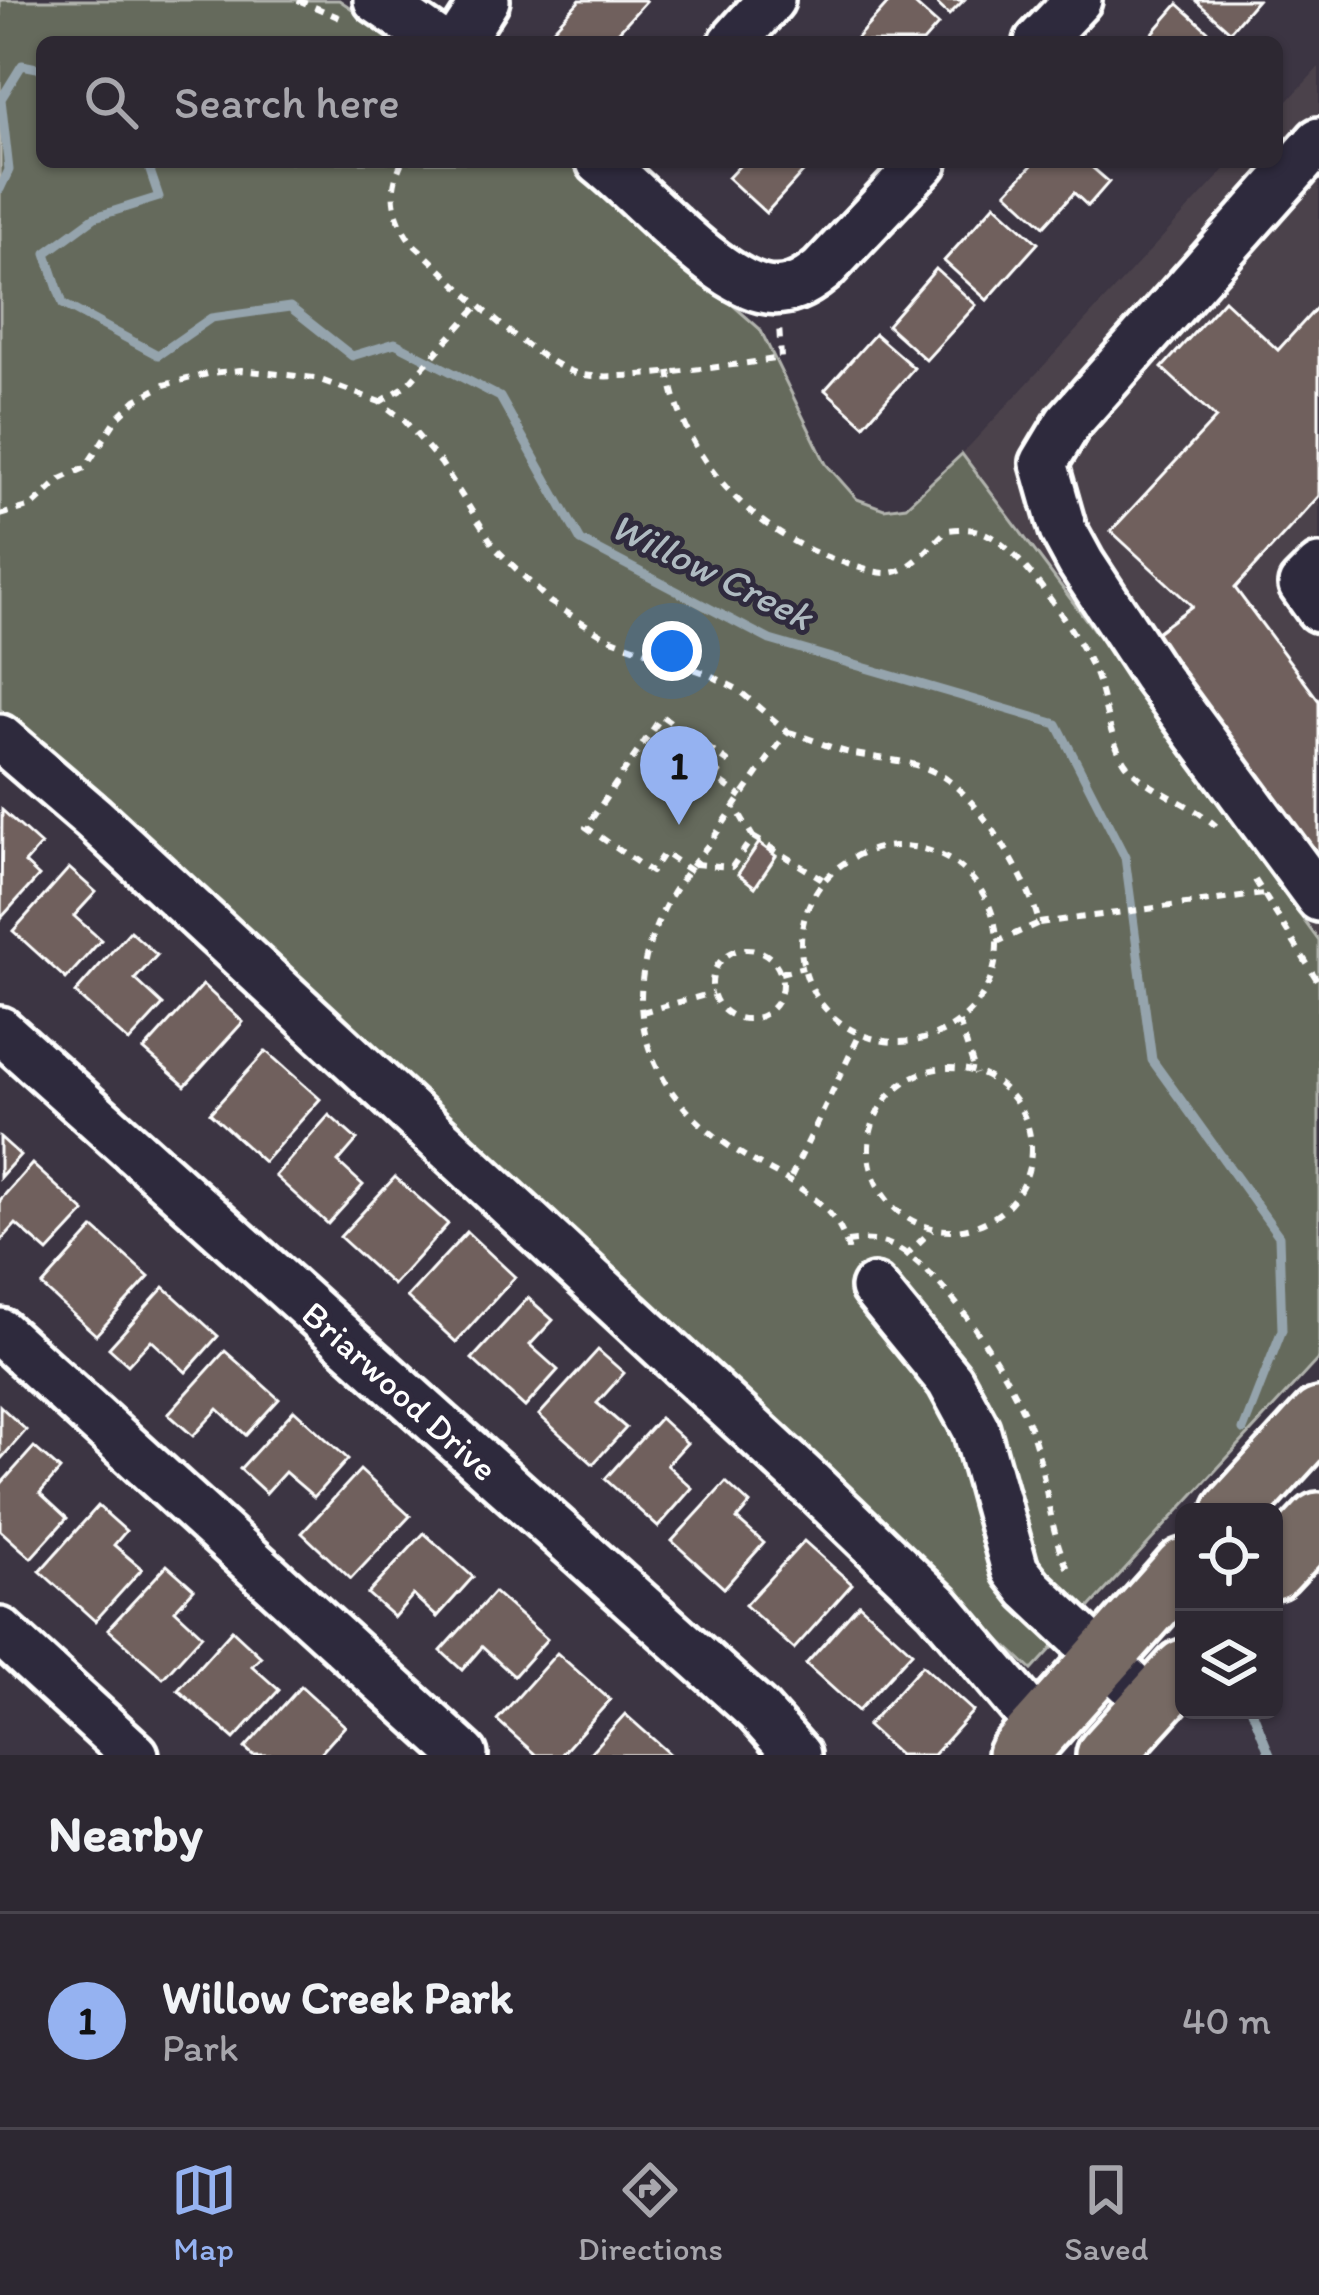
<!DOCTYPE html>
<html lang="en">
<head>
<meta charset="utf-8">
<style>
  body { margin:0; font-family:Itim,sans-serif; background:#39343e; color:#f1f3f6 }
  .controls { position:absolute; right:36px; bottom:36px; display:grid; overflow:hidden; border-radius:18px; box-shadow:0 3px 9px #0004 }
  .controls button { width:108px; height:108px; display:grid; place-items:center; padding:0; border:0; border-bottom:3px solid #48444d; background:#2d2832; color:#f1f3f6; font:60px sans-serif }
  .you { position:absolute; left:672px; top:651px; width:42px; height:42px; margin:-30px; border:9px solid #fff; border-radius:50%; background:#1a73e8; box-shadow:0 0 0 18px #1a73e833 }
  .badge { display:grid; place-items:center; width:78px; height:78px; border-radius:50%; background:#95b2f1; color:#111; font-size:39px; font-weight:700 }
  .pin { position:absolute; translate:-50% -99px; filter:drop-shadow(0 3px 6px #0008) }
  .pin::after { content:''; position:absolute; top:63px; width:42px; height:36px; background:inherit; clip-path:polygon(0 0,100% 0,50% 100%) }
  .list { margin:0; padding:0; list-style:none }
  h2 { display:flex; justify-content:space-between; align-items:center; height:156px; margin:0; padding:0 48px; font-size:51px }
  h2 small { font-size:39px; font-weight:400; color:#a7a6ac }
  .list li { display:grid; grid-template-columns:78px 1fr auto; gap:36px; align-items:center; box-sizing:border-box; height:216px; padding:0 48px; border-top:3px solid #48444d }
  .list b { display:block; font-size:45px; white-space:nowrap }
  .list p { margin:0; font-size:39px; white-space:nowrap; color:#a7a6ac }
  .list em { font-size:39px; font-style:normal; color:#a7a6ac }
  .icon { flex:none; width:66px; height:66px; fill:none; stroke:currentColor; stroke-width:2; stroke-linecap:round; stroke-linejoin:round }
  .map { position:relative; flex:none; width:1319px; height:1755px; overflow:hidden }
  .search { position:absolute; background:#2d2832; box-shadow:0 3px 9px #0004; left:36px; right:36px; top:36px; height:132px; display:flex; align-items:center; gap:30px; box-sizing:border-box; padding:0 42px; border-radius:18px; color:#a7a6ac; font-size:45px }
  .sheet { height:372px; background:#2d2832 }
  nav { display:flex; justify-content:space-around; align-items:center; box-sizing:border-box; height:168px; border-top:3px solid #48444d; background:#2d2832; font-size:33px; color:#a7a6ac }
  nav a { display:grid; justify-items:center; gap:6px }
  nav .on { color:#95b2f1 }
  .map>svg:first-child { display:block }
</style>
</head>
<body>
<div class="map">
<svg width="1319" height="1755" viewBox="0 0 1319 1755">
  <rect width="100%" height="100%" fill="#3c3543"/>
  <filter id="ink" filterUnits="userSpaceOnUse"><feTurbulence type="fractalNoise" baseFrequency=".00833" numOctaves="2"/><feDisplacementMap in="SourceGraphic" scale="24" xChannelSelector="R" yChannelSelector="G"/><feConvolveMatrix kernelMatrix="1 2 1 2 8 2 1 2 1" color-interpolation-filters="sRGB"/></filter>
  <g filter="url(#ink)">
    <path fill="#4b424b" d="M1319,67V941L962,454L1232,162H1277V113Z"/>
    <path fill="#656a5c" stroke="#b2b4ae" stroke-width="3" d="M0,0H339L401,42H42V162H570L760,329L826,464L857,499L884,509L906,506L962,454L1195,765L1193,769L1319,941V1358L1032,1670L0,709Z"/>
    <g fill="none" stroke-linecap="round" stroke-linejoin="round">
      <g stroke="#95a4ad" stroke-width="9">
        <path d="M147,162L159,197L95,217L46,253L63,304L158,355L211,318L290,307L352,356L395,343L500,397L581,541L770,640L1057,724L1125,857L1152,1060L1279,1236L1282,1330L1243,1430"/>
        <path d="M0,189L9,170L1,99L22,65L42,69"/>
        <path d="M1252,1710L1270,1755"/>
      </g>
    </g>
    <g fill="#6f605d" stroke="#fff" stroke-width="3">
      <path d="M580,0H644L646,1L609,42H552L546,37Z"/>
      <path d="M891,0H910L938,25L923,42H853Z"/>
      <path d="M933,0H964L949,15Z"/>
      <path d="M1195,0H1257L1230,31Z"/>
      <path d="M1178,4L1220,42H1145Z"/>
      <path d="M743,162H812L766,213L728,178Z"/>
      <path d="M1035,162H1086L1109,182L1088,206L1074,193L1044,226L1007,192Z"/>
      <path d="M995,204L1038,243L987,300L944,261Z"/>
      <path d="M936,269L976,305L926,360L887,325Z"/>
      <path d="M1224,300L1278,350L1319,305V496L1235,588L1319,701V863L1150,637L1192,606L1111,531L1216,418L1162,368Z"/>
      <path d="M875,334L914,368L864,425L825,390Z"/>
      <path d="M2,810L41,845L25,863L39,876L1,918Z"/>
      <path d="M759,843L776,856L755,887L738,874Z"/>
      <path d="M69,868L96,892L74,916L101,940L66,979L13,931Z"/>
      <path d="M130,931L157,955L135,979L163,1005L129,1042L75,993Z"/>
      <path d="M203,985L243,1022L185,1086L144,1050Z"/>
      <path d="M266,1051L320,1099L264,1162L210,1113Z"/>
      <path d="M329,1115L357,1140L338,1162L363,1185L328,1224L275,1176Z"/>
      <path d="M0,1137L20,1155L0,1177Z"/>
      <path d="M32,1164L85,1212L48,1252L16,1224L0,1242V1200Z"/>
      <path d="M395,1177L448,1224L393,1285L340,1237Z"/>
      <path d="M94,1228L149,1277L96,1335L42,1286Z"/>
      <path d="M467,1232L515,1277L456,1342L407,1297Z"/>
      <path d="M164,1287L218,1336L186,1372L151,1340L128,1365L109,1348Z"/>
      <path d="M528,1298L553,1320L530,1345L558,1370L525,1407L472,1359Z"/>
      <path d="M598,1350L624,1373L597,1403L626,1428L593,1464L539,1415Z"/>
      <path d="M225,1351L279,1399L246,1435L218,1409L193,1436L168,1414Z"/>
      <path d="M0,1406L26,1430L0,1460Z"/>
      <path d="M294,1410L348,1459L314,1497L285,1472L266,1493L240,1469Z"/>
      <path d="M660,1418L687,1443L667,1465L692,1488L658,1527L605,1479Z"/>
      <path d="M34,1447L60,1470L40,1493L67,1518L31,1558L0,1530V1485Z"/>
      <path d="M360,1470L410,1516L351,1579L302,1533Z"/>
      <path d="M726,1482L750,1504L737,1519L764,1543L724,1588L672,1541Z"/>
      <path d="M98,1506L126,1531L114,1545L142,1569L95,1621L40,1571Z"/>
      <path d="M424,1533L473,1577L437,1617L413,1595L394,1617L368,1594Z"/>
      <path d="M804,1541L852,1584L794,1649L745,1605Z"/>
      <path d="M167,1565L194,1589L175,1610L202,1635L163,1678L108,1629Z"/>
      <path d="M494,1592L547,1639L514,1676L482,1647L462,1670L441,1651Z"/>
      <path d="M859,1604L912,1652L858,1711L806,1664Z"/>
      <path d="M232,1630L261,1657L252,1666L279,1690L234,1739L178,1690Z"/>
      <path d="M557,1653L610,1700L561,1755H536L497,1720Z"/>
      <path d="M922,1665L973,1711L933,1755H899L867,1726Z"/>
      <path d="M301,1686L345,1726L319,1755H253L245,1748Z"/>
      <path d="M625,1714L671,1755H588Z"/>
    </g>
    <g fill="none" stroke-linecap="round" stroke-linejoin="round">
      <g stroke="#fff" stroke-width="54">
        <g id="minor">
          <path d="M377,0L438,42"/>
          <path d="M459,42L486,0"/>
          <path d="M733,42L771,0"/>
          <path d="M1038,42L1078,0"/>
          <path d="M1319,141L1068,423L1044,463L1063,530L1081,563L1154,674L1319,898"/>
          <path d="M600,162C642,195 713,277 762,289C786,295 805,284 822,270L924,162"/>
          <path d="M1319,568L1302,585L1319,609"/>
          <path d="M0,738L93,818L810,1483L938,1606L1041,1728"/>
          <path d="M0,1030L758,1711L797,1755"/>
          <path d="M874,1288L950,1381L976,1429L1015,1570L1030,1589L1152,1704"/>
          <path d="M0,1332L464,1755"/>
          <path d="M0,1631L135,1755"/>
        </g>
      </g>
      <g stroke="#fff" stroke-width="66">
        <g id="major">
          <path d="M1233,1512L1319,1418"/>
          <path d="M1274,1570L1319,1522"/>
          <path d="M1017,1755L1184,1568"/>
          <path d="M1106,1755L1184,1669"/>
        </g>
      </g>
      <g stroke="#fff" stroke-width="6" stroke-dasharray="9 9" stroke-linecap="butt">
        <path d="M298,0L345,20"/>
        <path d="M402,162C387,192 393,216 412,243C454,280 527,359 579,374C611,383 743,364 781,358L779,325"/>
        <path d="M669,371C682,459 757,537 842,562C856,567 873,573 888,573C912,572 930,545 948,530C964,528 977,528 992,537C1026,557 1081,639 1096,676C1106,704 1109,738 1125,763C1143,789 1191,802 1216,826"/>
        <path d="M380,402L406,386L480,304"/>
        <path d="M0,515L32,506L61,479L85,468L118,417L136,400L164,385L211,373L241,370L315,378L380,402L404,420L441,463L496,549L550,602L604,636L710,675L737,689L788,732C762,766 738,802 714,837C698,859 678,881 666,905C613,1007 647,1097 743,1155C786,1181 842,1201 850,1259"/>
        <path d="M788,732C809,737 829,748 850,753C882,760 923,760 949,781C985,808 1029,880 1039,923L997,942"/>
        <path d="M753,837L824,880"/>
        <circle cx="899" cy="944" r="98"/>
        <path d="M695,864L732,867L753,837L735,806"/>
        <path d="M691,871L664,853L651,872L586,827L662,716L727,761L715,778L742,797"/>
        <path d="M1255,880L1319,983"/>
        <path d="M1039,923L1264,894"/>
        <circle cx="747" cy="984" r="35"/>
        <path d="M780,973L804,967"/>
        <path d="M642,1012L713,993"/>
        <path d="M959,1022L976,1074"/>
        <circle cx="950" cy="1149" r="81"/>
        <path d="M791,1177L860,1034"/>
        <path d="M847,1242C862,1240 879,1239 893,1246C945,1271 1011,1376 1031,1430C1048,1476 1047,1529 1070,1573"/>
        <path d="M905,1256L932,1230"/>
      </g>
      <use href="#minor" stroke="#2f2a3d" stroke-width="45"/>
      <use href="#major" stroke="#766964" stroke-width="57"/>
    </g>
  </g>
  <g text-anchor="middle" dominant-baseline="central" stroke-width="10" stroke-linejoin="round" paint-order="stroke">
    <g font-size="36" fill="#fff" stroke="#2f2a3d">
      <text transform="translate(400 1391) rotate(42)">Briarwood Drive</text>
    </g>
    <g font-size="39" font-style="italic" fill="#afbbc1" stroke="#2f2a3d">
      <text transform="translate(712 571) rotate(26)">Willow Creek</text>
    </g>
  </g>
</svg>
<div class="controls">
<button><svg class="icon" aria-label="locate" viewBox="0 0 24 24"><circle cx="12" cy="12" r="6"/><path d="M12 2v4M12 18v4M2 12h4M18 12h4"/></svg></button>
<button><svg class="icon" aria-label="layers" viewBox="0 0 24 24"><path d="M12 4l9 5-9 5-9-5zM3 14l9 5 9-5"/></svg></button>
</div>
<div class="you"></div>
<div class="pin badge" style="left:679px;top:825px">1</div>
<div class="search"><svg class="icon" aria-label="search" viewBox="0 0 24 24"><circle cx="10" cy="10" r="6"/><path d="M15 15l6 6"/></svg>Search here</div>
</div>
<section class="sheet">
<h2>Nearby<small></small></h2>
<ul class="list">
<li><span class="badge">1</span><div><b>Willow Creek Park</b><p>Park</p></div><em>40 m</em></li>
</ul>
</section>
<nav>
<a class="on"><svg class="icon" aria-label="map" viewBox="0 0 24 24"><path d="M3 6l6-2 6 2 6-2v14l-6 2-6-2-6 2zM9 4v14M15 6v14"/></svg>Map</a>
<a><svg class="icon" aria-label="directions" viewBox="0 0 24 24"><path d="M12 3l9 9-9 9-9-9zM9 14v-3h6M13 9l2 2-2 2"/></svg>Directions</a>
<a><svg class="icon" aria-label="saved" viewBox="0 0 24 24"><path d="M7 4h10v16l-5-4-5 4z"/></svg>Saved</a>
</nav>
</body>
</html>
